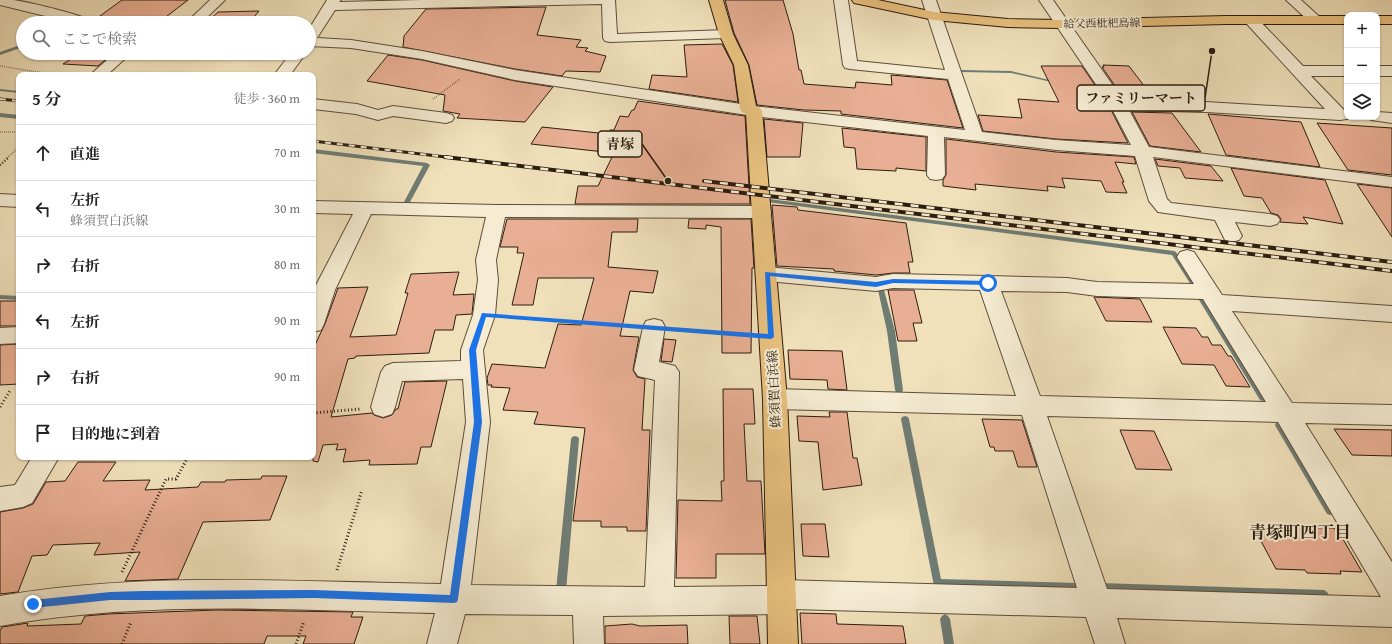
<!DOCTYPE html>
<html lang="ja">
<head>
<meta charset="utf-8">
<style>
  body { margin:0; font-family:"Gentium Book Plus","Noto Serif JP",serif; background:#f2f2f2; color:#222 }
  .controls { position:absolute; right:12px; top:12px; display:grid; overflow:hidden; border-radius:8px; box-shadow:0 1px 3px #0004 }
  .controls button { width:36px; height:36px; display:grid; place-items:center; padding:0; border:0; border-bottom:1px solid #e0e0e0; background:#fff; color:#222; font:20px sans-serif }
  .stop { position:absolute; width:12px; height:12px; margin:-9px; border:3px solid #1a73e8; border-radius:50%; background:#fff }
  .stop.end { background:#1a73e8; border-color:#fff; box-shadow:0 1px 4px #0008 }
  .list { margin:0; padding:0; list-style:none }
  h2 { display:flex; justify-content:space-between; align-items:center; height:52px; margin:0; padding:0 16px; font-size:17px }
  h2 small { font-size:13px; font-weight:400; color:#767676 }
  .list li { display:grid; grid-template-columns:26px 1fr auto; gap:12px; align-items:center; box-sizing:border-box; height:56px; padding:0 16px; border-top:1px solid #e0e0e0 }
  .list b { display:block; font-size:15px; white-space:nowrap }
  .list p { margin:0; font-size:13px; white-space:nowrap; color:#767676 }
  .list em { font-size:13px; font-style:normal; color:#767676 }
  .icon { flex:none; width:22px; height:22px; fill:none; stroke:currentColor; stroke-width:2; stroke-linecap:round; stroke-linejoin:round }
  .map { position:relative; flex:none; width:1392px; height:644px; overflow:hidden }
  .search { position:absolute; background:#fff; box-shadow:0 1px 3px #0004; left:16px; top:16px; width:300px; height:44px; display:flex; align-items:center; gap:10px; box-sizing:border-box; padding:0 14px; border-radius:22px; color:#767676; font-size:15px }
  .panel { position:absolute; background:#fff; box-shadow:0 1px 3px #0004; left:16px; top:72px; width:300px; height:388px; border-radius:8px }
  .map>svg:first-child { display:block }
</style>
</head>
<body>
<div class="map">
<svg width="1392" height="644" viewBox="0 0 1392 644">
  <rect width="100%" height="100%" fill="#f0e1bb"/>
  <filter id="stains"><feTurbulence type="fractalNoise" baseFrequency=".005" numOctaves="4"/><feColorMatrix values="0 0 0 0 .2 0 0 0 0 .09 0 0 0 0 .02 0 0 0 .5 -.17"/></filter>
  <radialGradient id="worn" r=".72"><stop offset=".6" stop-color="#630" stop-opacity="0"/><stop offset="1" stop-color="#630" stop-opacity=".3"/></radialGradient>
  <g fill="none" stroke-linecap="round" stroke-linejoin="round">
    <g fill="#6f7c74" fill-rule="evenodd">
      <path d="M23,44V47L0,55V52Z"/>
      <path d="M960,70L1011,71L1058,82L1056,83L1011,73L962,72H960Z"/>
      <path d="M0,89L19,91V93L0,91Z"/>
      <path d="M0,113L19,115V119L0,117Z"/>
      <path d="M313,149L427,163L430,165L410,202L407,204L404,202L423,166L313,153Z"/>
      <path d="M769,199L1174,251L1176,252L1198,286L1195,288H1193L1172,255L767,202L766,201Z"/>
      <path d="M879,288H881L884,290L895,331L903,390L902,392H896L895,390L887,331L878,290Z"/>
      <path d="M0,295L19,296V300L0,299Z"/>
      <path d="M1199,296H1203L1266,396L1267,398L1266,400L1263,401L1260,400L1199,300L1198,298Z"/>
      <path d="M905,416L908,417L909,419L941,579L1078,583L1081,584L1083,587L1081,590L1078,591L937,587L934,586L901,419L902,417Z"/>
      <path d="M1279,422L1282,423L1333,508L1334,511L1333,514L1330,515L1327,514L1276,427L1275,425L1276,423Z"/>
      <path d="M575,436L578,437L579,439L566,591L564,594L561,595L558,594L556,591L571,439L572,437Z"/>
      <path d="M1100,583L1324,590L1327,592L1329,595L1327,598L1324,600L1100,591L1097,590L1095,587L1097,584Z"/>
      <path d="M945,614L948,616L950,619L954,644H944L940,619L942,616Z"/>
    </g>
  </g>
  <g fill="#e9af94" stroke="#2c1c0f">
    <path d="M122,0H188L158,23H129L133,21L100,16Z"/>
    <path d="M725,0H783L793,34L799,70H801L804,84L855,88L856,82L892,85L891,75L947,80L963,128L841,114V111L804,110L757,105L749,65L734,33Z"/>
    <path d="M546,7L537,35L581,40L576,47L588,48L585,51L606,56L600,72L566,71L562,76L515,69L403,47L404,36L426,9Z"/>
    <path d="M259,11L249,23H206L218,12Z"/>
    <path d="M722,44L733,65L738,102L649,89L652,75L687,77L684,45Z"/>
    <path d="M81,53H113L98,66L63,64Z"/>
    <path d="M174,53H222L219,57L171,55Z"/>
    <path d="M388,55L422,60L515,81L553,87L525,122L457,118L460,114L443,111L445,95L367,81Z"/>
    <path d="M1103,65L1129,66L1154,99H1124L1102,67H1104Z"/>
    <path d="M1041,66H1082L1109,106L1128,143L1056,139L983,131L978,115L1022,118L1018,99L1059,102Z"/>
    <path d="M638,101L745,116L750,204H575L578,186H598L614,153L531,144L542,127L608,134L610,130H614L620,116L628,117L632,110H634Z"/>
    <path d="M1132,112L1172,113L1201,152L1150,146Z"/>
    <path d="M1208,114L1301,122L1320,167L1226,155Z"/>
    <path d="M764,119L803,123L800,157H767Z"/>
    <path d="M1317,123L1392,128V175L1348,170Z"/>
    <path d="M842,128L926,137V171L896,168V171L857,169L855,148L844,147Z"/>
    <path d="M946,139L1056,152L1134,157L1136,164L1115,162L1124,182H1122L1127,193L1106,192L1101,181L1062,178L1065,188L1047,186L1048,191L975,184L976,190L943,186V180L946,175Z"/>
    <path d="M1155,159L1211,166L1223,181L1185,178L1180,168L1158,166Z"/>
    <path d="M1231,168L1325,180L1343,224L1303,217L1308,224L1280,222L1281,219L1278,215L1271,213L1262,198L1244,196Z"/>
    <path d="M1357,184L1392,188V237Z"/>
    <path d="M772,205L797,207L798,210L906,223L913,262H908L910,273H893L876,275L834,271V269L777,266Z"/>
    <path d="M507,219H638L637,232H612L608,267L658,271L653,293L630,291L620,336L639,337L633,370L637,377L645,379L642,430H650L646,531H627V527H601V521H573L585,428L534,424L538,412L503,410L510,388L491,387L492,385H488L487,378L492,364L545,368L558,324L581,325L594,278H538L533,305H512L524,253H517L518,247H500Z"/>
    <path d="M689,219H751L754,268H752L751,353H722L721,227L706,225V229L688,228Z"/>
    <path d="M459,272L453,295L474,294L472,314L456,315L453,330H435L429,353L356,356L355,358L348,359L331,417L372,413L374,415L383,418L392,415L396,409H398L405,382L447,381L431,447H421L417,464L369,465L370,460L343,462L346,449L336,450L338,444L323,445L318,462L313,461V349L325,324L338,288L368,287L350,337L396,335L408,293H405L411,274Z"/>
    <path d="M888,290H914L922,323H913L917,341H898Z"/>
    <path d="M1094,297L1140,299L1152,322L1106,321Z"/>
    <rect x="0" y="301" width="19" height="25"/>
    <path d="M1163,327L1196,328L1202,337H1208L1212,345H1221L1228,356H1231L1250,387L1226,386L1214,365L1182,364Z"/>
    <path d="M664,339L676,340L672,362L661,361Z"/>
    <path d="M19,344V384L0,385V345Z"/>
    <path d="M788,350L842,351L847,390L828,389L827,380L790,379Z"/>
    <path d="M723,389H753L755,424H744L747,481H761L765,554H716V578H676L678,500L722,501L721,481H724Z"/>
    <path d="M829,412H847L853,458H857L862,485L823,490L818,442L799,441L797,416L830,417Z"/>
    <path d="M982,419L1022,420L1037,467H1018L1013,451H995L994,447H990Z"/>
    <path d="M1334,429L1392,430V456L1352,455Z"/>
    <path d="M1120,430L1154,431L1172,470L1136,469Z"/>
    <path d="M78,462H116L103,481L150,480L145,490L198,487L201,482H225L226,480L261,479L262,476H287L270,520L203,522L178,579L125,581L140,552L94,555L100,543L53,545L47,555L32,556L18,592L0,594V512L23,508L33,504L46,482L65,481Z"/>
    <path d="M801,524H825L829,557L803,556Z"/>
    <path d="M1268,527L1334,528L1338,534H1340L1362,572L1340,571L1341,574L1307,573L1305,570L1276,569L1255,530H1270Z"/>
    <path d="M217,610L353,612L351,617H363L354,644H303L306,636H267L264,644H0V631L2,627L28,623L27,626L81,624L85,616L108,614Z"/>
    <path d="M800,613L836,614L837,624L903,626L906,644H802Z"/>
    <path d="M729,616H757L760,644H730Z"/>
    <path d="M632,624L640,626L687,625L688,644H605V626Z"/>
  </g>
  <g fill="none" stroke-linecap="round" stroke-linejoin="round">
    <g stroke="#5d4d3a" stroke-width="2">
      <g id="minor">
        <path d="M0,0C4,0 9,0 13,0C24,1 89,16 94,23H74L0,5Z"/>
        <path d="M210,0H225L201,23H186Z"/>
        <path d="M327,0H341L339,2L422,0H615L617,34L726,30L731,31L733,34L731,37L726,38L610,42L605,41L603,38L602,4L335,10L317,38L351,40L422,51L515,70L754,106L965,130L948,79L850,69L845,68L843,65L834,0H848L857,61L945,70L922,0H936L982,132L1056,140L1131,145L1110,105L1039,0H1053L1123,100L1206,102L1325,109L1246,23L1244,20L1246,17L1251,16L1256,17L1303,66H1347V76H1311L1344,110H1347V117H1354L1353,118L1340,120L1206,112L1129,110L1149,147L1392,177V187L1153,157L1167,199L1171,203L1270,214L1277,216L1280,220L1277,224L1270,226L1235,222L1242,236L1239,240L1232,242L1225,240L1215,220L1158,212L1149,201L1135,156L1056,150L944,137L945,175L942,179L936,180L930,179L927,175L928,136L754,116L515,80L422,59L351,48L309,46V29Z"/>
        <path d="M1286,0H1301L1323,20L1321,23L1316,24L1311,23Z"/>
        <path d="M115,53L130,54L107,75H90Z"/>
        <path d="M291,53H306L290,75H274Z"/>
        <rect x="1377" y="66" width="15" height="10"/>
        <path d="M313,99L357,104L378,110L393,106L446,113L452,115L454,118L452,121L446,123L393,116L378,120L356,114L313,109Z"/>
        <path d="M1377,112L1392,113V123L1371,120L1369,117H1377Z"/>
        <path d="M0,194L19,195V207L0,206Z"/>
        <path d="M313,201L497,205L762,206L769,208L771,212L769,216L762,218L505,217L496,260L498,280L495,315L483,350L490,422L471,585L645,587L655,380L638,376L634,370L643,327L646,321L654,319L662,321L665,327L659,362L675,366L679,372L674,587L770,586L771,584L781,580L1077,588L1022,415L775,409L766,406L763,399L766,392L775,389L1016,396L980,290L893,288L876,291L767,281L760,279L757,274L760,269L767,267L876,277L893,274L988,276L1067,278L1097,282L1194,284L1177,257L1180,252L1187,250L1194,252L1222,295L1392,306V322L1232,311L1292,403L1392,405V425L1305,423L1392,562V627L1117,618L1125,644H1095L1086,617L793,609L782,614L603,616L604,644H574L573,615L465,614L457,644H427L435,613C291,610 143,600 0,626V596C145,571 295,582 441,584L466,422L463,379L402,381L395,407L392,414L383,417L374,414L371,407L381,372L385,366L393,363L461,361V350L473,315L478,280L476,260L486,217L371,214L335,290L324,324L321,330L313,332V291L353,214L313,213ZM1001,291L1067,292L1097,296L1203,299L1266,402L1040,396ZM1047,416L1278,422L1381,597L1107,589Z"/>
        <path d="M19,327V343L0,344V328Z"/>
        <path d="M32,457H59L32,503L23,507L0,511V487L15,485Z"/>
      </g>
    </g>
    <g stroke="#2c1c0f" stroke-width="2">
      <g id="major">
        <path d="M709,0H723L733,34L748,65L756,106L760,108L762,111L787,399L798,644H768L763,399L746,114L742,112L740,109L734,65L719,34Z"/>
        <path d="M852,0H878L934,12L1008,19L1061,20L1226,16H1347V24H1226L1061,28L1008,27L934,20L859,4L854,3Z"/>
        <rect x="1377" y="16" width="15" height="8"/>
      </g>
    </g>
    <g stroke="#2c1c0f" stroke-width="1.5" stroke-dasharray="0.5 1.5" stroke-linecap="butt">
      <path d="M0,66L44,73L41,75"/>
      <path d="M433,99L460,79"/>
      <path d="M0,132H19"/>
      <path d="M7,158L19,147"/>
    </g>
    <g stroke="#2c1c0f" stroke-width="2.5" stroke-dasharray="1 2" stroke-linecap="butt">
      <path d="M0,165L9,157"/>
      <path d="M506,317L631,326"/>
      <path d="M676,329L749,335"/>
    </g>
    <g stroke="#2c1c0f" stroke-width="3" stroke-dasharray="1 2.5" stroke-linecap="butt">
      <path d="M0,407L11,389"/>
      <path d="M313,413L360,409"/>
      <path d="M337,570L362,490"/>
      <path d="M122,572L166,479H176L188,457"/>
      <path d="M122,644L131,622"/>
      <path d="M296,644L304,621"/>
    </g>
    <use href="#minor" fill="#f5ecd3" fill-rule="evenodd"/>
    <use href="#major" fill="#e8c07e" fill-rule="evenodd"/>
    <g stroke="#2c1c0f" stroke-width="3">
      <g id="rail-far1">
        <path d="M0,99L19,101"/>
        <path d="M313,141L454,158"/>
      </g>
    </g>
    <g stroke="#2c1c0f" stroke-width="4">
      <g id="rail">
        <path d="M445,157L1392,271"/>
        <path d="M704,181L1392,262"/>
      </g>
    </g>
    <use href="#rail-far1" stroke="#f5ecd3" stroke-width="2" stroke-dasharray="6" stroke-linecap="butt"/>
    <use href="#rail" stroke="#f5ecd3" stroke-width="2.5" stroke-dasharray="8" stroke-linecap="butt"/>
  </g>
  <path fill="#1a73e8" d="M765,272L876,282L893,279L988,281L991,283L988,285L893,283L876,287L770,276L774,337L771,339L486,317L476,350L482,422L458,599L457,602L454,603L314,598L144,600H110L33,608L30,607L29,604L30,601L33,600L110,592L144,591L314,590L450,595L474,422L469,350L482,313L768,334Z"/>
  <g text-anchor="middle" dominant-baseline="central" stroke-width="4" stroke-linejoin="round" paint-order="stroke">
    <g font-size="11" fill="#2c1c0f" stroke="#f5ecd3">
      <text transform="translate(1102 23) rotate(-1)">給父西枇杷島線</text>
    </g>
    <g font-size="13" fill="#2c1c0f" stroke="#f5ecd3">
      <text transform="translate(774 389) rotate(-93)">蜂須賀白浜線</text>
    </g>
    <g font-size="17" font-weight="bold" fill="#2c1c0f" stroke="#f5ecd3">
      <text x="1300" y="531">青塚町四丁目</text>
    </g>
  </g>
  <path fill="none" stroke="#2c1c0f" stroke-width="1.5" d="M1212 51L1205 98M668 181L642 144"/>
  <g fill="#2c1c0f" stroke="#f5ecd3" stroke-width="1.5">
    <circle cx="1212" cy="51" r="4"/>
    <circle cx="668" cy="181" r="4"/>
  </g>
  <g fill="#f5ecd3" stroke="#2c1c0f" stroke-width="1.5">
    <rect x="1077" y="85" width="128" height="26" rx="4"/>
    <rect x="598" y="131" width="44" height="26" rx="4"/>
  </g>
  <g font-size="14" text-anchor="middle" font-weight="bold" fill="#2c1c0f">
    <text x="1141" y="103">ファミリーマート</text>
    <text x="620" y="149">青塚</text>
  </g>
  <rect width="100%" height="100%" filter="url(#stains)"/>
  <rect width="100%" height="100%" fill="url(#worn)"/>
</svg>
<div class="controls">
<button>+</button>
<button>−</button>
<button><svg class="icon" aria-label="layers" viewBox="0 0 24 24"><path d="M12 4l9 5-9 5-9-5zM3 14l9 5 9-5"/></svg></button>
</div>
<div class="stop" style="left:988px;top:283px"></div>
<div class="stop end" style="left:33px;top:604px"></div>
<div class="search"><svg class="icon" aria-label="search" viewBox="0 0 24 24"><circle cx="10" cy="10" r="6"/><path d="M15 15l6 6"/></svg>ここで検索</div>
<section class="panel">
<h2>5 分<small>徒歩 · 360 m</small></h2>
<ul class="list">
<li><svg class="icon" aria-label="ahead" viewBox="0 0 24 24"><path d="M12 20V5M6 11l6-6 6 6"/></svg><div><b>直進</b></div><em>70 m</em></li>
<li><svg class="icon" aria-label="left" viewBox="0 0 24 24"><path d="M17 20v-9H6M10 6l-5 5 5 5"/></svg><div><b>左折</b><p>蜂須賀白浜線</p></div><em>30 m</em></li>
<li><svg class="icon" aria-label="right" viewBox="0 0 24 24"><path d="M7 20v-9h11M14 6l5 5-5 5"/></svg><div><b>右折</b></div><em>80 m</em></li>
<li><svg class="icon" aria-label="left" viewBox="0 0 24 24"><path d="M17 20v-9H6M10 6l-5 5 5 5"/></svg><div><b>左折</b></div><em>90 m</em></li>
<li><svg class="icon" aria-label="right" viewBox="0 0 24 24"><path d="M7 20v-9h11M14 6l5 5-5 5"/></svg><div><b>右折</b></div><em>90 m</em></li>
<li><svg class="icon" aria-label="arrive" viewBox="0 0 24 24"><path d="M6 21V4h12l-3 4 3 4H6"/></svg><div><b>目的地に到着</b></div></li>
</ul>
</section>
</div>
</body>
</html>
